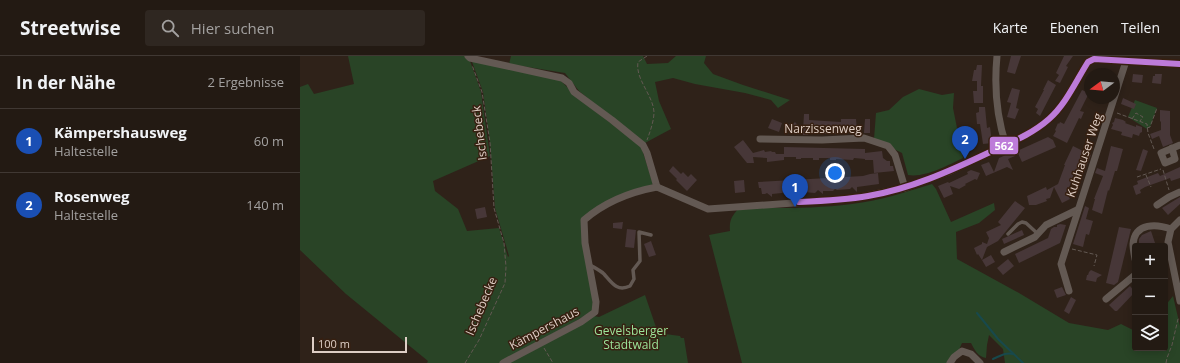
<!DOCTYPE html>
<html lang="de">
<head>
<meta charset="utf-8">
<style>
  body { margin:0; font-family:"Open Sans",sans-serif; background:#2f2721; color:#f1f3f6 }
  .controls { position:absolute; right:12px; bottom:12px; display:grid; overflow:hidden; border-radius:4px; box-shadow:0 2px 10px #0003 }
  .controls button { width:36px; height:36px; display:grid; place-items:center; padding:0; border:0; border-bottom:1px solid #403833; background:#231a13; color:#f1f3f6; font:20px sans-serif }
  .compass { position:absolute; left:784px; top:12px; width:36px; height:36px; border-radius:50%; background:#231a13; box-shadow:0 2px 10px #0003; rotate:254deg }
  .scale { position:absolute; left:12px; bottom:10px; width:95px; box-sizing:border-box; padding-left:4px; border:2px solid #decec5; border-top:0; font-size:11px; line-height:14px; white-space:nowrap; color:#decec5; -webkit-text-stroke:3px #372011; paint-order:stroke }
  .you { position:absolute; left:535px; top:117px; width:14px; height:14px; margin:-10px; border:3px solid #fff; border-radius:50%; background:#1a73e8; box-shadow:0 0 0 6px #1a73e833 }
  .badge { display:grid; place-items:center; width:26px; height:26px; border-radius:50%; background:#8c9099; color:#fff; font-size:13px; font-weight:700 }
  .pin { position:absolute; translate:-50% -33px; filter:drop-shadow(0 1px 2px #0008) }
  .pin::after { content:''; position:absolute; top:21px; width:14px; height:12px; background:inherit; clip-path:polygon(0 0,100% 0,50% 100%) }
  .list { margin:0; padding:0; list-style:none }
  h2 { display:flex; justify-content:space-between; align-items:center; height:52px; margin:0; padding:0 16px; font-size:17px }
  h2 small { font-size:13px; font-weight:400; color:#a3a1a0 }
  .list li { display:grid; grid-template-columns:26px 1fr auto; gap:12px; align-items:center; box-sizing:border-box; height:64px; padding:0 16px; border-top:1px solid #403833 }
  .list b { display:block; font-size:15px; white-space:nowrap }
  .list p { margin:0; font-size:13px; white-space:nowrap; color:#a3a1a0 }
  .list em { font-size:13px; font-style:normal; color:#a3a1a0 }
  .icon { flex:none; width:22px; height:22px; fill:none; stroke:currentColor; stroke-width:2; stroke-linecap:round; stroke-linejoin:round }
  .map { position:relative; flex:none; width:880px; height:307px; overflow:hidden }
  header { display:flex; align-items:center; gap:24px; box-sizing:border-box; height:56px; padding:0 20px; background:#231a13; border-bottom:1px solid #403833 }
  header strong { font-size:19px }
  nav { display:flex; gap:22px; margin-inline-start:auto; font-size:14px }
  .search { width:280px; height:36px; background:#2f2721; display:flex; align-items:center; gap:10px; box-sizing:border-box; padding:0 14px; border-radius:4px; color:#a3a1a0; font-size:15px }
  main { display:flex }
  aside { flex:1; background:#231a13 }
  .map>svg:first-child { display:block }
</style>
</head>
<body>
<header>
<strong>Streetwise</strong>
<div class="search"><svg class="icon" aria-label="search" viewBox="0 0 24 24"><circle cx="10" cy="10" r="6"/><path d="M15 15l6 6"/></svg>Hier suchen</div>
<nav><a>Karte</a><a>Ebenen</a><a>Teilen</a></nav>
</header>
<main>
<aside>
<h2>In der Nähe<small>2 Ergebnisse</small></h2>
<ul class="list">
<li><span class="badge" style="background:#1a4fb4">1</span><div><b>Kämpershausweg</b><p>Haltestelle</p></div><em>60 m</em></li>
<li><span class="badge" style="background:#1a4fb4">2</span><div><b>Rosenweg</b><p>Haltestelle</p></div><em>140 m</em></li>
</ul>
</aside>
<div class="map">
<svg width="880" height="307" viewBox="0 0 880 307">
  <rect width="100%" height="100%" fill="#2f2219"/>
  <g fill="#294426">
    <path d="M48,0H167L169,2L181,36L190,100L133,125L135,135L158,153L167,175L199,172L208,201L209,200L195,152L190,86L183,36L171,3L260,24L279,43L341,90L353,128L282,163L294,255L200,307H127L128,305L46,238L0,194V31L8,28L14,38L54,28Z"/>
    <path d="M211,0H343L347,8L368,7L376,0H406L404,7L413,18L443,29L490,44L478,52L471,44L445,37L395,28L373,22L355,26L359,45L371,73L343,88L279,35L265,17L209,8Z"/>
    <path d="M619,33L642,39L654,37L653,52L663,102C648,109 625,122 608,119L602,97L574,83L576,57L589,54L603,41Z"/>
    <path d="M835,44L857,52L850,71L847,73L828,61Z"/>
    <path d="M632,128L636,133L651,166L694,147L695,154L679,167L656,176L657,203L719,237L769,267L808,274L821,268L835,275V292H865V250L873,240L880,270V307H705L703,293L689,279L687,289L686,302C678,301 674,293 671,287H662L658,296L649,307H442L409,179L430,175C429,164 432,160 439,152C478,152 513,153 552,148C579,145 606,136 632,128Z"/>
    <path d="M345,239L358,277L380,280L381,282H384L388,307H208L294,260L299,261Z"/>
  </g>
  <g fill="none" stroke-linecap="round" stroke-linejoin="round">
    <g stroke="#18494c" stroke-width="2">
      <path d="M677,257L698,283L723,307"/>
      <path d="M693,303C700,300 706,296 713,298"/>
    </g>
  </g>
  <g fill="#473738">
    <path d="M711,0H721L715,18L707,16Z"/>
    <path d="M764,0H773L766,10L768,11L760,27L755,25L759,19L756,17Z"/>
    <path d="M677,9H682L681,30H683V47H674L673,35H677V25H672L674,14H676Z"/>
    <path d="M833,18L843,19L842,27L832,26Z"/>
    <path d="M855,18H862L861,28L852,27L853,20H855Z"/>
    <path d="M748,24L756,29L740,60L736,57L738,53L735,51L744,34H743Z"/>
    <path d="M712,32L720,34L716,52L719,53L715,63L707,61L711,47L707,46Z"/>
    <path d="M782,34L789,37L780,55L784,56L781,63L779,62L767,87L753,80L756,75L755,74L758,67L759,68L760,66L764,68Z"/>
    <path d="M823,42L836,48L834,53L821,48Z"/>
    <path d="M679,51H685L687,72L690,71L692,87L683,88L680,68H677L676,57L679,56Z"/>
    <path d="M860,54L870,55V79L873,87L863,91L859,80L852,83L850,78L861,74V66L860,65Z"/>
    <path d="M504,58H509V64L541,66V63H556L557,75L532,78L508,77V79H503V77L489,76V68H493L495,66L503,75Z"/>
    <path d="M815,62L823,64L826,66L825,67L836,71V69L842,71V76L840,77L839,80L833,78L832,82L821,79L822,76L811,73L813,69L812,67L814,66Z"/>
    <path d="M472,63L482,67L479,76L468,72Z"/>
    <path d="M565,63H570V77H564Z"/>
    <path d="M748,81L753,84L756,91L722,106L717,95Z"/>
    <path d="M443,84L453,97L464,94L465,96L471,95L472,96H475L476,98H484V91L565,93V97L582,95L583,102L587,105H590V110H593L594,115L574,117L573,104H565V103L554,102L553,104L536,103V104H530V102H519V104H513V102H501V103H496V101H484V104L467,106V102L453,101L454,107H447L434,91Z"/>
    <path d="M773,90L791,99L783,118L775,114L768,135L766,136L770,143L762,147L754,131L750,142L746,143L747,145L736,149H729L727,140L746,131L747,134L758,128L765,109H764Z"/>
    <path d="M811,90L823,93L817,115H815L809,135L808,134L802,158L792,154L795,143H794L803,120L795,117L797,112L805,115Z"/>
    <path d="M711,92L715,100L708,103L713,114L707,111L686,120L681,109L689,106L694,116L699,102L708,98L706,95Z"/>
    <path d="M843,93L848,95L841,115L836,114Z"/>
    <path d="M373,110L381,118L383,116L388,121L391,118L397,124L387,135L376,124L377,123L369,115Z"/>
    <path d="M880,111V122L871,125L870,122L845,131L840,134L841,137L836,139L833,130L838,128L837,125L858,117L860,120Z"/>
    <path d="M671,114L680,117L677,124L675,123L665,128L666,129L659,133L650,130L653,138L644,142L638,130L648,126L649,127L668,118L667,116Z"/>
    <path d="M578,117L579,128L557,131V136L552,131L550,133L537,134L535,133L533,135H523V138L518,134L515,137L503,136L501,135L498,138L485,137L484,136L482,137L472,138V141L467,137L465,138H462L461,132H459L458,126L563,120L570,118Z"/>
    <path d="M444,124L445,136L435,137L434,125Z"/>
    <path d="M880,141V148L868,159L862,152Z"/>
    <path d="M715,145L725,152L698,185L687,191L682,204L678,198L677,199L674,192L682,188V186L687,188L689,182L686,176L701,169L698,166Z"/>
    <path d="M785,150L789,152L786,163L793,165L789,179L786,178L783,191L773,188Z"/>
    <path d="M185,151L187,161L177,163L175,153Z"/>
    <path d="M323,166L322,173L313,172V167Z"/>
    <path d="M760,168L766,169L760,187L719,207L715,198L748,182L751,173L754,171H757V169Z"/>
    <path d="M819,171L831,173L818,226L814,229L806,227Z"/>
    <path d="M327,173L336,174L334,192L325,191Z"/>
    <path d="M722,174L724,179L704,188L702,183Z"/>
    <path d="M851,175L855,187L839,190V183L842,179Z"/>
    <path d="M351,185L356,199L349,201L344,188Z"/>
    <path d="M691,199L695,206L686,211L682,204Z"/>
    <path d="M708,203L714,210L703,219L697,212Z"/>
    <path d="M791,214L802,219L797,222L796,226L786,224L787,219H788L789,216Z"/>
    <path d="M830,230L835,236L817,255H815L809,249Z"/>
    <path d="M762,231L766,239L757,242L754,234Z"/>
    <path d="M771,241L776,244L769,258L764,255Z"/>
    <path d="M301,269L304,280L298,282L295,271Z"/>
  </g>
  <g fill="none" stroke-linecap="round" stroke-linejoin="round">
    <g stroke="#635953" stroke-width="1" stroke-dasharray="4 2" stroke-linecap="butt">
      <path d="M347,0L338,6C335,23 353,39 354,56C354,65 350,76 347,84"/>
      <path d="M817,57L847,68L848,77L854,93"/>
      <path d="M832,63L836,57L843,61L840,65"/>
      <path d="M847,72L850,71L857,52"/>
      <path d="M863,114L869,134"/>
      <path d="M846,119L851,131"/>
      <path d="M837,121L861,113"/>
      <path d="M772,193L797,199L794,210"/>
      <path d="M244,292L253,307"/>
      <path d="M165,307L179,284L205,227L206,211L204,187L194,152L190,86L182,36L172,9"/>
      <path d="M866,307L867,302L872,289L878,263L880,262"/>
    </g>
    <g stroke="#635953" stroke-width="3.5">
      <path d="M708,178L718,168L722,166L726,167L738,178"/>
      <path d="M290,209C295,212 300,214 304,218C312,227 317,236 330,230L334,223L333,214L340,205L339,176L351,179"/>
    </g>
    <g stroke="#635953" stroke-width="7">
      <path d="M168,0L170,2L262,22L269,27L274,36L312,64L343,89L347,97L357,131"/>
      <path d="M697,0C694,31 696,59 706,89"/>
      <path d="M460,83L522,84L564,82L588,90L595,99L605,132"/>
      <path d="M872,92L875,103L865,107L861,97L880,89"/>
      <path d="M357,131L408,153L550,143L605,132L648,116L732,76L750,62L761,50L788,6L794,3L880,8"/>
      <path d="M857,149L869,141L880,136"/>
      <path d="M880,164L871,173L868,186L880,245"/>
      <path d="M704,196L735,181L746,169L777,154"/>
      <path d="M835,203C834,198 833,193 833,188C835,166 857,168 871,173"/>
      <path d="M769,235L761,208L826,5"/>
      <path d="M806,243L835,219"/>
      <path d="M203,307L281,266L295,256L296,246L285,187L284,164C305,146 330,136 357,131"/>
      <path d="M650,307L654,301L662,295L671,298L680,307"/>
    </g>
    <g stroke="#372011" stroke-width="9">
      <path id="bus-1" d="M499,146C522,145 545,144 568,140C610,133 650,115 688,97C709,87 731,79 749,63C766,48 776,25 788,6L794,3L880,8"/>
    </g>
    <use href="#bus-1" stroke="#bd7bd9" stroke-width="6"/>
  </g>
  <g text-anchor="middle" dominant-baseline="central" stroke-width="3" stroke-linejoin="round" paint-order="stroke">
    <g font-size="12" fill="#decec5" stroke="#372011">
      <text x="523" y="72">Narzissenweg</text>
      <text transform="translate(179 77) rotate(-97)">Ischebeck</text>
      <text transform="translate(784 99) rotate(-71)">Kuhhauser Weg</text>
      <text transform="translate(181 250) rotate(-67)">Ischebecke</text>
      <text transform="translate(244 272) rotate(-28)">Kämpershaus</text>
    </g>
    <g font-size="12" fill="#9ce49a" stroke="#372011">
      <text x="331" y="274">Gevelsberger<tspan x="331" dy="14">Stadtwald</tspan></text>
    </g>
  </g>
  <rect stroke="#372011" stroke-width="1.5" x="689" y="80" width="30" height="19" rx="4" fill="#bd7bd9"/>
  <g font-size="11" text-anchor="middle" font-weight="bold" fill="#fff">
    <text x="704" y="94">562</text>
  </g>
</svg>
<div class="controls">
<button>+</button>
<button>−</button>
<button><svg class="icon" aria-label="layers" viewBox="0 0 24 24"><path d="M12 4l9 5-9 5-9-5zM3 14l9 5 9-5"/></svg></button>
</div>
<svg class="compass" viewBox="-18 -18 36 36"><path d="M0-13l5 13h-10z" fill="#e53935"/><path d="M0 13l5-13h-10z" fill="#a3a1a0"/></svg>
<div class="scale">100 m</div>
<div class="you"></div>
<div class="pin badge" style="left:495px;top:151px;background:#1a4fb4">1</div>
<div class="pin badge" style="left:665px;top:103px;background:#1a4fb4">2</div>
</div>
</main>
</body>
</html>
